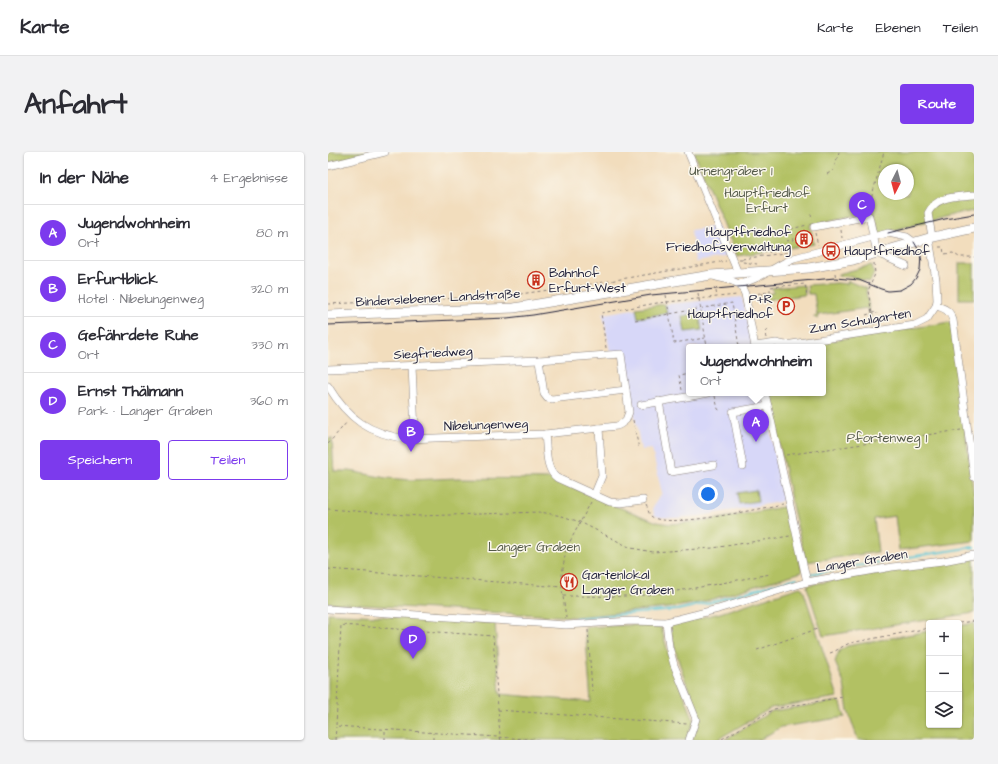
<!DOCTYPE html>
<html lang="de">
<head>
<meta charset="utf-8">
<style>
  body { margin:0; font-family:"Architects Daughter",sans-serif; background:#f2f2f3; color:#2b2b33 }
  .controls { position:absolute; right:12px; bottom:12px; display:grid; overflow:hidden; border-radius:4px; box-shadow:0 1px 3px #0004 }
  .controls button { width:36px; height:36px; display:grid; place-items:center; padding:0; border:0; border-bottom:1px solid #e1e1e2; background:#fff; color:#2b2b33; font:20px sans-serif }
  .compass { position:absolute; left:550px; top:12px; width:36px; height:36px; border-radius:50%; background:#fff; box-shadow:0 1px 3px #0004; rotate:186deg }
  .you { position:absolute; left:380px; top:342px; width:14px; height:14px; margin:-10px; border:3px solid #fff; border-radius:50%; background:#1a73e8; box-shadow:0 0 0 6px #1a73e833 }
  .badge { display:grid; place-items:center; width:26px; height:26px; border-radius:50%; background:#7c3aed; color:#fff; font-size:13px; font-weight:700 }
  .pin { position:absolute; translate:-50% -33px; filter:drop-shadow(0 1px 2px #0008) }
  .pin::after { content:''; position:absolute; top:21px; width:14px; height:12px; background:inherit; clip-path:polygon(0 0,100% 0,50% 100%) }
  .popup { position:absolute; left:358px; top:192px; width:140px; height:52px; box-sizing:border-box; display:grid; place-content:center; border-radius:4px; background:#fff; filter:drop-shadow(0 1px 3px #0005); font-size:13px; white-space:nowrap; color:#7c7c81 }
  .popup b { font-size:15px; color:#2b2b33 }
  .popup::after { content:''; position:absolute; left:50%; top:100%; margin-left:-8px; border:8px solid transparent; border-top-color:#fff }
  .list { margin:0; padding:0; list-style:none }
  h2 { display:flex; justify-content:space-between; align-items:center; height:52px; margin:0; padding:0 16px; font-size:17px }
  h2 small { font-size:13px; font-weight:400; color:#7c7c81 }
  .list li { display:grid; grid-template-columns:26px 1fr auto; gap:12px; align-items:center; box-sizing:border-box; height:56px; padding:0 16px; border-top:1px solid #e1e1e2 }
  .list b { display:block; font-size:15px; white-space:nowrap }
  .list p { margin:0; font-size:13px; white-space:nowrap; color:#7c7c81 }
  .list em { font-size:13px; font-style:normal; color:#7c7c81 }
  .actions { display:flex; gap:8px; padding:12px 16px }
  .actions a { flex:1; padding:9px 0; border:1px solid #7c3aed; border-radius:4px; text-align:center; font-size:14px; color:#7c3aed }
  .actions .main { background:#7c3aed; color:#fff }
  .icon { flex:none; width:22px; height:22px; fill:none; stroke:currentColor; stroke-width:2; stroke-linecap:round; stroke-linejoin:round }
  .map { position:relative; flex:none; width:646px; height:588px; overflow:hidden; border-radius:4px }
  header { display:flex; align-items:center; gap:24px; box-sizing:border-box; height:56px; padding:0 20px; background:#fff; border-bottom:1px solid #e1e1e2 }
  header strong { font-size:19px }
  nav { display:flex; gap:22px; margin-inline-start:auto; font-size:14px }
  .intro { display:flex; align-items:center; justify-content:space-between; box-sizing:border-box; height:96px; padding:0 24px }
  h1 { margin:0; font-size:28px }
  .button { padding:10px 18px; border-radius:4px; background:#7c3aed; color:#fff; font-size:14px; font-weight:700 }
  main { display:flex; gap:24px; padding:0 24px }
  aside { flex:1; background:#fff; border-radius:4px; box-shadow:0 1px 3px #0004 }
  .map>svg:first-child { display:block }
</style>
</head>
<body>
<header>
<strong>Karte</strong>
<nav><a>Karte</a><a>Ebenen</a><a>Teilen</a></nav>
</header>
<div class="intro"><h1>Anfahrt</h1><a class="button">Route</a></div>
<main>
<aside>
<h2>In der Nähe<small>4 Ergebnisse</small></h2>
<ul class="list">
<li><span class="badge">A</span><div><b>Jugendwohnheim</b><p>Ort</p></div><em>80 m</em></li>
<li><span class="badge">B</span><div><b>Erfurtblick</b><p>Hotel · Nibelungenweg</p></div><em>320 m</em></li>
<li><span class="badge">C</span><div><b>Gefährdete Ruhe</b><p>Ort</p></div><em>330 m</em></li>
<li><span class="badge">D</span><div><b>Ernst Thälmann</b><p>Park · Langer Graben</p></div><em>360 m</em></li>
</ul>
<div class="actions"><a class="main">Speichern</a><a>Teilen</a></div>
</aside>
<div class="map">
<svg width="646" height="588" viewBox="0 0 646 588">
  <rect width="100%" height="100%" fill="#fbf7ec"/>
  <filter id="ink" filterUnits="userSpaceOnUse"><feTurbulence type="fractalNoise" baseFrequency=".025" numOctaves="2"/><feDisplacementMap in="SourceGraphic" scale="8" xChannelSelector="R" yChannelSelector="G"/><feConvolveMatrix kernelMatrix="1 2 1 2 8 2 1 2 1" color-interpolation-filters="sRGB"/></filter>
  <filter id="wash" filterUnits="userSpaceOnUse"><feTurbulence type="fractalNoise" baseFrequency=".012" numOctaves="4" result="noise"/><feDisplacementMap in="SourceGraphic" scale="16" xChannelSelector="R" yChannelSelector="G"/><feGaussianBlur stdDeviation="0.9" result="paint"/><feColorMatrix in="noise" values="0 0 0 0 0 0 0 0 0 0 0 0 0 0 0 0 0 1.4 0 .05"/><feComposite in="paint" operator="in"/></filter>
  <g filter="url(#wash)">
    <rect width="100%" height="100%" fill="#f2ddbd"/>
    <g fill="#d7d7f8">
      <path d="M389,74L400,104L367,110L363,78Z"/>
      <path d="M414,145L425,195H361V241H434L457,347L451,350L372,364L347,366L331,365L326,363L325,355L334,341L324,297L313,298L295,199L282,200L275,162L330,153Z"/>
    </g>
    <g fill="#b2c163" stroke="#6a724f" fill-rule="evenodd">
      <path d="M0,0H45L0,11Z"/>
      <path d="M366,0H646V59L628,62L551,82L546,59L482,73L486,92L409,104ZM556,18H580V42H556Z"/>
      <rect x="631" y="111" width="15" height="36"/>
      <path d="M544,113L546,121L542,130L524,125L510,124V122Z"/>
      <path d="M520,129L539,137L538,139L544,175L543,173L539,156L490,163V167L486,165V164L489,163L486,142H480L479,133L509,131L519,132Z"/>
      <path d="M476,133L477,143H476L437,148V142L445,141L444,136Z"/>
      <path d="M337,152L339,161L310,166L308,156Z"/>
      <path d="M371,161L374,178L357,180L354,164Z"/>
      <path d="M623,170L646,345V389L571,398L567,364L546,367L550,400L478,410L464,353L441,241H495V195H463Z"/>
      <path d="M4,286L6,319H22L58,326L83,328L129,326L226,327L280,351L329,370L342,372L378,369L460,354L474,420L371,451L339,456L246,465L0,451V287Z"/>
      <path d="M428,338L430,349L411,352L409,341Z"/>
      <path d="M646,406V461L495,484L479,435L480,433L565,418Z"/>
      <path d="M472,435L475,437L510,545L443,556L392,586L393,588H364L372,565C360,535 347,506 342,473L392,461Z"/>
      <path d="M0,461L167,471L172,542L263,550L257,475L304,473L333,475L340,500L366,569L358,588H174L156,587V588H0Z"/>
      <path d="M646,471V588H530L520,559L516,532L507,510L511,499L519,494L601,479V573H631V474Z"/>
      <path d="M511,549L513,551L517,565L453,575L431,588H396L444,559Z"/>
    </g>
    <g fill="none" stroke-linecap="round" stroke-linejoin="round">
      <g stroke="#5dc7d7" stroke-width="2">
        <path d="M568,407L646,395"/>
        <path d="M482,422L558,409"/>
        <path d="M248,466L349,458L376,452L469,426"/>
      </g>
    </g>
  </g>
  <g filter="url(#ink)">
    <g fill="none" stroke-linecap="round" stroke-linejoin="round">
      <g stroke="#8a807c" stroke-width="8">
        <g id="minor">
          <path d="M360,0L410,121"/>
          <path d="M0,14L57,0"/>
          <path d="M486,75L541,64L549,101L578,114"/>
          <path d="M604,85L600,61C609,43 628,45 646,43"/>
          <path d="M385,124C399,129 411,126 417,142L427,195"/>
          <path d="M411,132C431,128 447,114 466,106L560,81L579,85L586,90"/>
          <path d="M608,154C617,156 622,159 625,168L646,325"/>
          <path d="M427,194L448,191L457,193L587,173L599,167L608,154L609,148L608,128L601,86"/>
          <path d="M211,208L216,242L219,246L224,247L298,238"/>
          <path d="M84,214L87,280"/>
          <path d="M0,217L211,208L293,202L301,260L298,268L293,272L289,274L217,282L80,287C41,282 20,267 0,234"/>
          <path d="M437,241L479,430"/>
          <path d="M331,249L343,320L386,313"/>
          <path d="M313,253L381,241"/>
          <path d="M217,282C219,297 217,317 229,326L282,350L293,351L315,348"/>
          <path d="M415,314L405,260L440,254"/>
          <path d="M266,343L274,324L271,276"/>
          <path d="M0,457L238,473L304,469L338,470L390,457L479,430L564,415L615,409L646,403"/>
          <path d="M338,470L341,495L346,513L368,567L361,588"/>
        </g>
      </g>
      <g stroke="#8a807c" stroke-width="10">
        <path id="major" d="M0,163L186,156L383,123L481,116L525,108L601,86L646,76"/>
      </g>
      <g stroke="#8a807c" stroke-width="1" stroke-dasharray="3 3" stroke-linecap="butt">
        <path d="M468,1L469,0"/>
        <path d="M499,22L505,19L511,0"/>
        <path d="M539,47H543L556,0"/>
        <path d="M483,62L484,68"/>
        <path d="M513,78L514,86"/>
        <path d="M487,81L490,93"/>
        <path d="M458,89L465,88L463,77L479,73"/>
        <path d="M440,92L442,102"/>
        <path d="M611,95H615L616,102L625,101L631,105H646"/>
        <path d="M411,107H414L415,110L429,112"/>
        <path d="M414,107L463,100"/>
        <path d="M546,111L547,122L540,139L546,173"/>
        <path d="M507,121L508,128"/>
        <path d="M257,136L258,133L398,109"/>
        <path d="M388,139L389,145"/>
        <path d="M370,141L379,195"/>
        <path d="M434,141L436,150"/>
        <path d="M424,142L442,140V135L477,132L479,145"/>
        <path d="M338,143L346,191L377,186"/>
        <path d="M0,152L177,144L258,133"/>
        <path d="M538,163L548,160L549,162"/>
        <path d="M307,168L404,151L411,195"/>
        <path d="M438,186L437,181L440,178"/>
        <path d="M278,196L273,161L329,151L409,143"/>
        <path d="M354,238L351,223L361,221"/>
        <path d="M387,244L390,257L393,259"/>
        <path d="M305,268L311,297"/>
        <path d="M0,292L19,270"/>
        <path d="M458,303L633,278"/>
        <path d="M318,353C320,356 320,361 323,364C338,378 433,356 455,352"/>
        <path d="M0,357L91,364L212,360L234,364L252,370L303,396L325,400L385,396L462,384"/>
        <path d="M0,417L234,435"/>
        <path d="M235,444C262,444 289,445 317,443C359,439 401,429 443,422"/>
        <path d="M238,466L234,437V423L238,397L263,350"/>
        <path d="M631,471L646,469"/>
        <path d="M260,478L264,539"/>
        <path d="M429,498L489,477"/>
        <path d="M502,501C509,499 514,494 522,491L601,476"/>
        <path d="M170,558L359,572"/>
        <path d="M394,587L446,557L515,545"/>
        <path d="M7,588L8,575"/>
        <path d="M57,588V579"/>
        <path d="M105,588V581"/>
        <path d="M173,588L172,585L165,484L13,473L8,574L213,588"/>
      </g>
      <use href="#minor" stroke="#fff" stroke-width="7"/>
      <use href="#major" stroke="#fff" stroke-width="9"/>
      <g stroke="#22223b" stroke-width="1">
        <path d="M560,81L617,67L646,62"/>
        <path d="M586,90L589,95L594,109"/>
        <path d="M0,173L179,166L205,163L323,143L507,126L531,128L553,137L560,139L572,138L583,132L588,126L592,118L593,104"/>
      </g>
    </g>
  </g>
  <defs>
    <g id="building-ring" transform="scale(0.9)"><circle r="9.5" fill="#fbf7ec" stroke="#c8321e" stroke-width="1.5"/><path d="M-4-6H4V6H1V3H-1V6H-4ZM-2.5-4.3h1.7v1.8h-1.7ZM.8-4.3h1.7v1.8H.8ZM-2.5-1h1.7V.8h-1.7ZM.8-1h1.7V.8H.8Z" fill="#c8321e"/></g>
    <g id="bus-ring" transform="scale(0.9)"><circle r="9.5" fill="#fbf7ec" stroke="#c8321e" stroke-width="1.5"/><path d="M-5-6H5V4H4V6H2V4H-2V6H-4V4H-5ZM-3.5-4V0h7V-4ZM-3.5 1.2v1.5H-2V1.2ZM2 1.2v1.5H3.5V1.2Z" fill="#c8321e"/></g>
    <g id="parking-ring" transform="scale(0.9)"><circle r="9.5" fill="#fbf7ec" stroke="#c8321e" stroke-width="1.5"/><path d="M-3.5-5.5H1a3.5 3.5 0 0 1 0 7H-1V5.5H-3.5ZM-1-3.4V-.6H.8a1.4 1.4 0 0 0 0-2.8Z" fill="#c8321e"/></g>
    <g id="restaurant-ring" transform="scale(0.9)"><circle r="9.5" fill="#fbf7ec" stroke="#c8321e" stroke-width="1.5"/><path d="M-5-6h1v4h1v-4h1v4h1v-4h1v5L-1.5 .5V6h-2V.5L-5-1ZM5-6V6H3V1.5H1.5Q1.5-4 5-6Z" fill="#c8321e"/></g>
  </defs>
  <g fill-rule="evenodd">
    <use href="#building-ring" x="476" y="87"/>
    <use href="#bus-ring" x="503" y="99"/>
    <use href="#building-ring" x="208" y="128"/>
    <use href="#parking-ring" x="458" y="154"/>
    <use href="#restaurant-ring" x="241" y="430"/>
  </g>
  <g text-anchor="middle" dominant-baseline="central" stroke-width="3" stroke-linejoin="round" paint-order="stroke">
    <g font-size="13" fill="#545a49" stroke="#fbf7ec">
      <text x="403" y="19">Urnengräber 1</text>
      <text x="439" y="41">Hauptfriedhof<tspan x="439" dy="15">Erfurt</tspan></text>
      <text x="559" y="286">Pfortenweg 1</text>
      <text x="206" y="395">Langer Graben</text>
    </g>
    <g font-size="13" fill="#22223b" stroke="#fbf7ec" text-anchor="start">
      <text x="463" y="80" text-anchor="end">Hauptfriedhof<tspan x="463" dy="15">Friedhofsverwaltung</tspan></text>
      <text x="516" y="99">Hauptfriedhof</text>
      <text x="221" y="121">Bahnhof<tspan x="221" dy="15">Erfurt-West</tspan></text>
      <text x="445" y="147" text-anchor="end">P+R<tspan x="445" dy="15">Hauptfriedhof</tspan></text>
      <text x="254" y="423">Gartenlokal<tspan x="254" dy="15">Langer Graben</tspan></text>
    </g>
    <g font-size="13" fill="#22223b" stroke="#fbf7ec">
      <text transform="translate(110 146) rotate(-3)">Binderslebener Landstraße</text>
      <text transform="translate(532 169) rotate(-9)">Zum Schulgarten</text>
      <text transform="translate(105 201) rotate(-3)">Siegfriedweg</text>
      <text transform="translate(158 273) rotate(-2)">Nibelungenweg</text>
      <text transform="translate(534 409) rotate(-9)">Langer Graben</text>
    </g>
  </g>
</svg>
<div class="controls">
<button>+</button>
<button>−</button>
<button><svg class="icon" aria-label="layers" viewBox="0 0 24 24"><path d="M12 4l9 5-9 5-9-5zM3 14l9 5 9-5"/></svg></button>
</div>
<svg class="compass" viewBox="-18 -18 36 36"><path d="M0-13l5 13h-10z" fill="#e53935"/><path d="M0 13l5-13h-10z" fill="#7c7c81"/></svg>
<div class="you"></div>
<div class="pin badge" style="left:428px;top:290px">A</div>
<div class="popup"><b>Jugendwohnheim</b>Ort</div>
<div class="pin badge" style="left:83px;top:300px">B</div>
<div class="pin badge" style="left:534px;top:73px">C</div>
<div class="pin badge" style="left:85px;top:507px">D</div>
</div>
</main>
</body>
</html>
